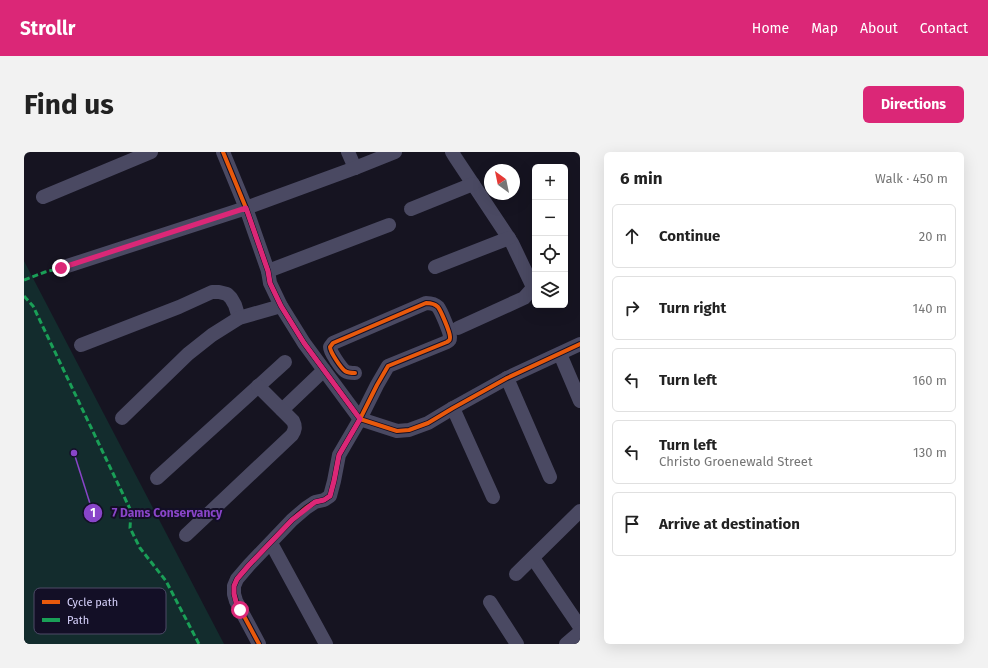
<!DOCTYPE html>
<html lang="en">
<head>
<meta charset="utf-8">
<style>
  body { margin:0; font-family:"Fira Sans",sans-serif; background:#f2f2f2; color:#222 }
  .controls { position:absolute; right:12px; top:12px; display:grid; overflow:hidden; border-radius:6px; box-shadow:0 4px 16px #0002 }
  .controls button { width:36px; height:36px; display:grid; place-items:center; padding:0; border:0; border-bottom:1px solid #e0e0e0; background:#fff; color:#222; font:20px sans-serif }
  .compass { position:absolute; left:460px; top:12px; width:36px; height:36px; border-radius:50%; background:#fff; box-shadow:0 4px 16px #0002; rotate:327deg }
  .stop { position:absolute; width:12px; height:12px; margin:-9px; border:3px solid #db2777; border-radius:50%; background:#fff }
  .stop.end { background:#db2777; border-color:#fff; box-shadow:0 1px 4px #0008 }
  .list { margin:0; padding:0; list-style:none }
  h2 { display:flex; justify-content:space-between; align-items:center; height:52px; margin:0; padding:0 16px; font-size:17px }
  h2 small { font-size:13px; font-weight:400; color:#767676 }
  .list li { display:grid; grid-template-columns:26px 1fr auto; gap:12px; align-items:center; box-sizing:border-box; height:64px; margin:0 8px 8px; padding:0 8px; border:1px solid #e0e0e0; border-radius:6px }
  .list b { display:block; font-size:15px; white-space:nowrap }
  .list p { margin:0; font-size:13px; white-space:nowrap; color:#767676 }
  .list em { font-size:13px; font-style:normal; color:#767676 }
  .icon { flex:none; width:22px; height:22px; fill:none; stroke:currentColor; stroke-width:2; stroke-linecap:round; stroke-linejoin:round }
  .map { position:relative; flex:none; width:556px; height:492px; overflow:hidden; border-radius:6px }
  header { display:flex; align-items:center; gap:24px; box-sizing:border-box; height:56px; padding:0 20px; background:#db2777; color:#fff }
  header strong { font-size:19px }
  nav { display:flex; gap:22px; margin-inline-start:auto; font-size:14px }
  .intro { display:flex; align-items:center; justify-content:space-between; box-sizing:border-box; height:96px; padding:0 24px }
  h1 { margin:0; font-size:28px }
  .button { padding:10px 18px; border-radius:6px; background:#db2777; color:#fff; font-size:14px; font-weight:700 }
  main { display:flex; gap:24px; padding:0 24px }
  aside { flex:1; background:#fff; border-radius:6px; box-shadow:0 4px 16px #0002 }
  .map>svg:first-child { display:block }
</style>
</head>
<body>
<header>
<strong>Strollr</strong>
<nav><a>Home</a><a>Map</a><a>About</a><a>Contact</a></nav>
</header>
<div class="intro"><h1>Find us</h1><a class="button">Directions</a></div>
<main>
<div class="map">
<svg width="556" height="492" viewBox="0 0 556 492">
  <rect width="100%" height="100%" fill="#161421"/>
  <path fill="#132c2d" d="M0,109L200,492H0Z"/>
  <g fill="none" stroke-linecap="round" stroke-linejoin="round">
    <g stroke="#4a4962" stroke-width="14">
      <path d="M199,0L222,56L244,119L246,131L257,154L280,191L336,267L373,279L385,278L404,271L429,256L483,226L556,192"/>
      <path d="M324,0L331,16"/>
      <path d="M428,0L431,5L488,91L508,133L509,136L500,146L434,176"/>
      <path d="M19,45L127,0"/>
      <path d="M387,57L449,32"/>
      <path d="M411,115L485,86"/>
      <path d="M37,116L222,56L331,16L371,0"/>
      <path d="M244,119L365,73"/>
      <path d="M57,193L155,155L188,140H195L203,142L207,146L211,153L215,166"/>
      <path d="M536,202L556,249"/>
      <path d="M483,226L526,325"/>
      <path d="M429,256L469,345"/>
      <path d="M258,258L300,218"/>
      <path d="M98,266L164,202L188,183L215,166L257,154"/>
      <path d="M133,326L261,210"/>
      <path d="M162,383L268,283C271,278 272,275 269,269L234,234"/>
      <path d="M247,391L302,492"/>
      <path d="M509,406L556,475"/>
      <path d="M492,422L556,359"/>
      <path d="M466,450L493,492"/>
      <path d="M235,492L212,449L210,442V434L213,427L225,413L268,368L282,356L291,350L300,348L306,344L310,329L315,303L336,267L353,233L364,214L423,190C426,188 426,188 426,185C426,180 417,159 414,155C410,151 406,151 402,151L309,191L306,195C306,200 317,216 321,219C324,221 328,221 331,221"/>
      <path d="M542,492L556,480"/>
    </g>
    <g stroke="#1a9f57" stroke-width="3" stroke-dasharray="6 3" stroke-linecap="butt">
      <path d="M0,128L21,120L37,116"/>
      <path d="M0,144L9,154L107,359L106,376L116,396L142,429L175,492"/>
    </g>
    <g stroke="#130f26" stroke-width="6">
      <g id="cycleway">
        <path d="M199,0L222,56L244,119L246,131L257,154L280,191L336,267L373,279L385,278L404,271L429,256L483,226L556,192"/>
        <path d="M235,492L212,449L210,442V434L213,427L225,413L268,368L282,356L291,350L300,348L306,344L310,329L315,303L336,267L353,233L364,214L423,190C426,188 426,188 426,185C426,180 417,159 414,155C410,151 406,151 402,151L309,191L306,195C306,200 317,216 321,219C324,221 328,221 331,221"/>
      </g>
    </g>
    <use href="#cycleway" stroke="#e8590c" stroke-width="4"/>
  </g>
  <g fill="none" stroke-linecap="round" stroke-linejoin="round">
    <path stroke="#db2777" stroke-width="5" d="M37,116L222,56L244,119L246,131L257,154L280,191L336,267L315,303L310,329L306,344L300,348L291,350L268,368L225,413L213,427L210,434V442L212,450L216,458"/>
  </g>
  <rect x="10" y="436" width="132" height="46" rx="6" fill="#130f26" stroke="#4e4a67" stroke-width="1"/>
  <rect x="18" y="448" width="18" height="4" fill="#e8590c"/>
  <rect x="18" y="466" width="18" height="4" fill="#1a9f57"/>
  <g font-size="11" fill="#d9d4ff">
    <text x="43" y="454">Cycle path</text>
    <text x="43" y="472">Path</text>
  </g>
  <path fill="none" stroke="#8945c9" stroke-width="1.5" d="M50 301L69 361"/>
  <g fill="#8945c9" stroke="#130f26" stroke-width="1.5">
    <circle cx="50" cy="301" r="4"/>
    <circle cx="69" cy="361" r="10"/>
  </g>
  <g font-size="12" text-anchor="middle" font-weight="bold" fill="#fff">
    <text x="69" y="365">1</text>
  </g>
  <g font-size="12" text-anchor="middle" font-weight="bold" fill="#8945c9" stroke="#130f26" stroke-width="4" stroke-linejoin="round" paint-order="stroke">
    <text x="143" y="365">7 Dams Conservancy</text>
  </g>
</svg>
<div class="controls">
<button>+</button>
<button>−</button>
<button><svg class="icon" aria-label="locate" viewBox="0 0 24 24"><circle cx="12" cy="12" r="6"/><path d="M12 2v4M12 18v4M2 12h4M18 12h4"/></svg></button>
<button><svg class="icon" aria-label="layers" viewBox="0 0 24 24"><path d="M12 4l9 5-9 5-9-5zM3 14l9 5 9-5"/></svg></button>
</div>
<svg class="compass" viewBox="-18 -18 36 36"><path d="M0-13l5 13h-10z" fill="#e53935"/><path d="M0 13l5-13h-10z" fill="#767676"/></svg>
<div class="stop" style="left:216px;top:458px"></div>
<div class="stop end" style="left:37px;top:116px"></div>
</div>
<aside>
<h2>6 min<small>Walk · 450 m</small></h2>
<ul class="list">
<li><svg class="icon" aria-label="ahead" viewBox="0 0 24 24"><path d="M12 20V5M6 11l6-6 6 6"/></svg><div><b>Continue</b></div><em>20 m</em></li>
<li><svg class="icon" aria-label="right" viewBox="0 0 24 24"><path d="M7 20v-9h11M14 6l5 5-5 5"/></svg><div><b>Turn right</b></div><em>140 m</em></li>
<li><svg class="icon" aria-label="left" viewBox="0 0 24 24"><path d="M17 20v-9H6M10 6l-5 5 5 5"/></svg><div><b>Turn left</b></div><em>160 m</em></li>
<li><svg class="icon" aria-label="left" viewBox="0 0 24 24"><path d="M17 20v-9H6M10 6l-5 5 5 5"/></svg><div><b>Turn left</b><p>Christo Groenewald Street</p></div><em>130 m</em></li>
<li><svg class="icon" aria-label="arrive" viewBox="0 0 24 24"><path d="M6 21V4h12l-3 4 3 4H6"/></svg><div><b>Arrive at destination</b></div></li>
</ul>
</aside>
</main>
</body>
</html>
